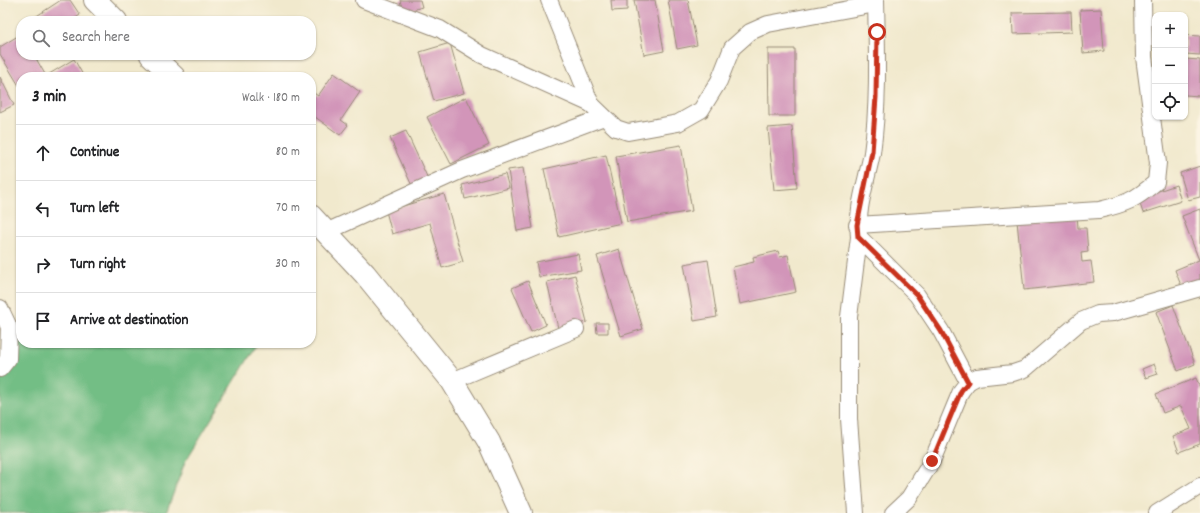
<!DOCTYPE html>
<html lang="en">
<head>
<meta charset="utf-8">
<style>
  body { margin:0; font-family:Dekko,sans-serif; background:#f2f2f2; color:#202124 }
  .controls { position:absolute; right:12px; top:12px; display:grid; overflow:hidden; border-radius:8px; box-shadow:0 1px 3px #0004 }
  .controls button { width:36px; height:36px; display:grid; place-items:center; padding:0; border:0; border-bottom:1px solid #e0e0e0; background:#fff; color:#202124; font:20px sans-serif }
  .stop { position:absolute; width:12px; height:12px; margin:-9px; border:3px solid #c8321e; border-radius:50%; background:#fff }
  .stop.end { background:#c8321e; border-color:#fff; box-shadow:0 1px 4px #0008 }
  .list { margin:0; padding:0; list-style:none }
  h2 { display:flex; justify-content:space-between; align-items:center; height:52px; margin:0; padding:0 16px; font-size:17px }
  h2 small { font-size:13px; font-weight:400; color:#757577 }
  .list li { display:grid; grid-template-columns:26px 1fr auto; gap:12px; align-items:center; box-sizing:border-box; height:56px; padding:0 16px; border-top:1px solid #e0e0e0 }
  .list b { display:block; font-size:15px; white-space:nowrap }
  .list em { font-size:13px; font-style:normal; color:#757577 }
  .icon { flex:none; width:22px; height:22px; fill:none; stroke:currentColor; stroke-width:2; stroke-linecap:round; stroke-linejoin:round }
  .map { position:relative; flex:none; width:1200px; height:513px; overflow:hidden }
  .search { position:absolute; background:#fff; box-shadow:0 1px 3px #0004; left:16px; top:16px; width:300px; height:44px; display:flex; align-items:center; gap:10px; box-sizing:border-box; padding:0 14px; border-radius:16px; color:#757577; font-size:15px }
  .panel { position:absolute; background:#fff; box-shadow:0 1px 3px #0004; left:16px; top:72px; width:300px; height:276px; border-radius:16px }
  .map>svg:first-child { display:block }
</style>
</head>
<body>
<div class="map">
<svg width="1200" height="513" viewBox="0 0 1200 513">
  <rect width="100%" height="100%" fill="#fcf5e5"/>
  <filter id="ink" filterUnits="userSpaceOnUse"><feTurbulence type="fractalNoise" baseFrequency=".025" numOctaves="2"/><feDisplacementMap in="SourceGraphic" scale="8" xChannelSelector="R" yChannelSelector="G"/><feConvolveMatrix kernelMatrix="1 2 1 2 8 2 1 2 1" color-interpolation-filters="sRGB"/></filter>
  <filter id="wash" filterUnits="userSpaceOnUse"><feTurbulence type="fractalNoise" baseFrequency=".012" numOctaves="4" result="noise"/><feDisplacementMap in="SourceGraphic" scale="16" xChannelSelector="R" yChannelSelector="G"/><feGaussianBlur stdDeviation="0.9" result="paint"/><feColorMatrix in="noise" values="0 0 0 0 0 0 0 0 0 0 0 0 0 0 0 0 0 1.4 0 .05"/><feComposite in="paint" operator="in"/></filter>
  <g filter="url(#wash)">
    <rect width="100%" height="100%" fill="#f1e9cd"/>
    <path fill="#73be85" stroke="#577452" d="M21,339V343H258L185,462L166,513H0V358Z"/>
    <g id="blocks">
      <g fill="#d295b9">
        <path d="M61,0H70L80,15L71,21H29Z"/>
        <path d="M400,0H420L422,7L403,13Z"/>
        <path d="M611,0H627V10L612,11Z"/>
        <path d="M634,0H655L664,51L644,55Z"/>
        <path d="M668,0H688L697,45L677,49Z"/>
        <path d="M1101,9L1104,51L1083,53L1080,10Z"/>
        <path d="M1071,12L1072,32L1013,34L1012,13Z"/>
        <path d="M21,34V55H34L46,76L74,59L84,77H21V89L0,54V47Z"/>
        <path d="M1185,35L1200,36V55L1185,54Z"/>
        <path d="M450,43L464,93L434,101L420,52Z"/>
        <path d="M768,49H795V116H769Z"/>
        <path d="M1185,59L1200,60V96L1185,95Z"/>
        <path d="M334,73L360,92L341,120L348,125L340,135L311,114V91L318,96Z"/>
        <path d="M0,77L14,105L0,112Z"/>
        <path d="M466,97L489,145L451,164L427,117Z"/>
        <path d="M792,126L797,188L774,190L768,128Z"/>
        <path d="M406,131L429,181L413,188L390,138Z"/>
        <path d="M681,145L692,211L627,222L616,156Z"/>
        <path d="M606,155L621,223L559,237L544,169Z"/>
        <path d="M1200,166V197L1188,200L1180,173Z"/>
        <path d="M523,168L533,228L517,231L508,170Z"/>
        <path d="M505,174L509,188L465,199L462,185Z"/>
        <path d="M1176,185L1181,201L1143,213L1138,198Z"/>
        <path d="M444,194L463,262L442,268L430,223L392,234L386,211Z"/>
        <path d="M1200,209V281L1182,288L1175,270L1199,260L1182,216Z"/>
        <path d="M1077,214L1078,228H1086L1088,252L1081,253L1082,262L1091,261L1094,282L1024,290L1017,221Z"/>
        <path d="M619,249L643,329L621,336L597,256Z"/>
        <path d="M778,251L780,257L788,255L796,292L740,304L733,267L754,262L753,257Z"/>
        <path d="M578,254L581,270L539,277L536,262Z"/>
        <path d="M708,260L717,317L694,321L684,264Z"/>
        <path d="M575,275L587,322L558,328L547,282Z"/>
        <path d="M528,281L546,325L531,332L512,288Z"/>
        <path d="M1173,305L1195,364L1178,371L1156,312Z"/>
        <path d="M596,323H608V333H597Z"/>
        <path d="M1154,364L1158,374L1146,378L1142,369Z"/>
        <path d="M1196,378L1200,388V444L1179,452L1173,436L1191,429L1181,406L1163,413L1156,394Z"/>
      </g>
    </g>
  </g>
  <g filter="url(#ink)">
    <use href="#blocks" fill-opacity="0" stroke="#968a76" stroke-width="1"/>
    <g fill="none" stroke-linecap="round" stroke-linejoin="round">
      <g stroke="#968a76" stroke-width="18">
        <g id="street">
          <path d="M364,0L440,29L482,55L591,104"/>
          <path d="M549,0L591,104L616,128L628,132L678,123L701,110L719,81L732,48L750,32L768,24L876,4"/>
          <path d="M857,225L1099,210C1126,204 1135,200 1156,182L1158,163L1144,57L1143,0"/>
          <path d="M326,232L462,170L604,117"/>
          <path d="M859,237L917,295L941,331L968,382"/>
          <path d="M0,308L9,327L8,359L0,369"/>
          <path d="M452,381L576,329"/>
          <path d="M856,513L849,419V317L859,237C856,209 867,180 872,153C879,103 877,51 876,0"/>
          <path d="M893,513L909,498L932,461L961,391L968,382L977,377L1013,373L1025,369L1081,321L1098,314L1113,313L1200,288"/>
          <path d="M1157,513L1200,486"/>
        </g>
      </g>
      <g stroke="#968a76" stroke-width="24">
        <g id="secondary">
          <path d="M95,0L116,21"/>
          <path d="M151,55L174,77"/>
          <path d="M311,216L365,274L452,381L489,442L521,513"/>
        </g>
      </g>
      <use href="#street" stroke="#fff" stroke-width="16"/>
      <use href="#secondary" stroke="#fff" stroke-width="22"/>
    </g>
  </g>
  <g fill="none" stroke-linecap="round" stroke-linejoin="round" filter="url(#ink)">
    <path stroke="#c8321e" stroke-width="5" d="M877,32L876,97L872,152L857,225L858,237L917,295L941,331L968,382L961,391L932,461"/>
  </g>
</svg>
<div class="controls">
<button>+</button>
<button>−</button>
<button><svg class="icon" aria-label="locate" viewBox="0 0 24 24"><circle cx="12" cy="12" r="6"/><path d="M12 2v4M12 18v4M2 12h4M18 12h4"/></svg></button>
</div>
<div class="stop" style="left:877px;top:32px"></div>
<div class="stop end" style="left:932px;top:461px"></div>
<div class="search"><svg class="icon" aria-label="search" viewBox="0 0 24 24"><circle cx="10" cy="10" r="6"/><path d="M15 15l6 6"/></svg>Search here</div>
<section class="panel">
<h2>3 min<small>Walk · 180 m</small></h2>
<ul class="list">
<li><svg class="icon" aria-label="ahead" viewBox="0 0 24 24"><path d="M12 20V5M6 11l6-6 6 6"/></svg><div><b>Continue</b></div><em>80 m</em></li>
<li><svg class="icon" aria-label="left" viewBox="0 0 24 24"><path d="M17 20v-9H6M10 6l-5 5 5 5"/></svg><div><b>Turn left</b></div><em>70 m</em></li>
<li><svg class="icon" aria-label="right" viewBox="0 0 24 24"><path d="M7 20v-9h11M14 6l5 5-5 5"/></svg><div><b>Turn right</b></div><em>30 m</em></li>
<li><svg class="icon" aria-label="arrive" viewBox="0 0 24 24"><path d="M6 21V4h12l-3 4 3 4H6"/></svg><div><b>Arrive at destination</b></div></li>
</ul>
</section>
</div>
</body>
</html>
